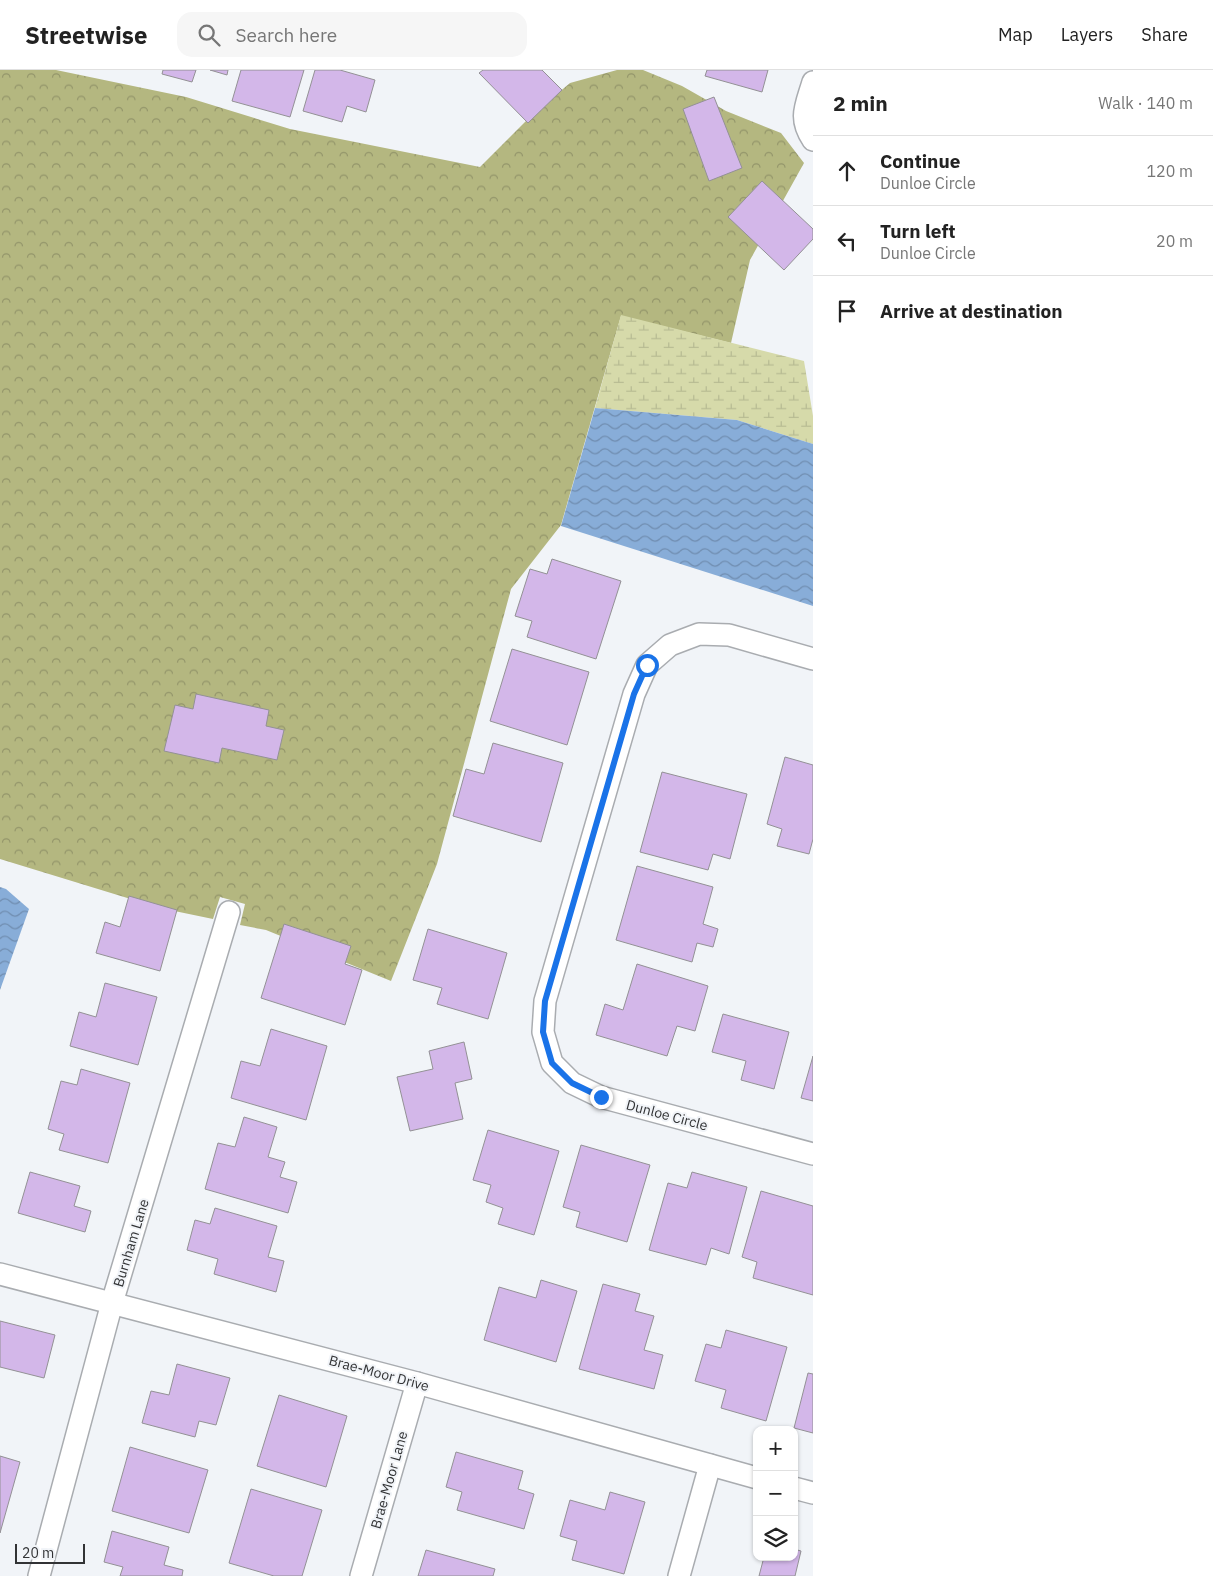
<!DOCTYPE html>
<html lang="en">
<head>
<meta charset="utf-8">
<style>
  body { margin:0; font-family:"IBM Plex Sans",sans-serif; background:#f6f6f6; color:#222 }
  .controls { position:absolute; right:15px; bottom:15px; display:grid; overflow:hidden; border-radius:10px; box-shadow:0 1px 4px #0004 }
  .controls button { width:45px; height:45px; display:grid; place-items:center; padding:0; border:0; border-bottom:1px solid #e0e0e0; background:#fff; color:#222; font:25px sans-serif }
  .scale { position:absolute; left:15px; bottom:12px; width:70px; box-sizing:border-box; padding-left:5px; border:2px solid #323335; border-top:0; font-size:14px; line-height:18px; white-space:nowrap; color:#323335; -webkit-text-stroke:4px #f1f4f8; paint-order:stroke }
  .stop { position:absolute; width:15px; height:15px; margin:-11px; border:4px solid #1a73e8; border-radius:50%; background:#fff }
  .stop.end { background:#1a73e8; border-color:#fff; box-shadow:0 1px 5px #0008 }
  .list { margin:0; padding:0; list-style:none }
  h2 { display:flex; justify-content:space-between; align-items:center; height:65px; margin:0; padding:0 20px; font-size:21px }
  h2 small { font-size:16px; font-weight:400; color:#767676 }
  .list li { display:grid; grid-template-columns:32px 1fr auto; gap:15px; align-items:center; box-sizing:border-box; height:70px; padding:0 20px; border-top:1px solid #e0e0e0 }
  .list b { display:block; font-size:19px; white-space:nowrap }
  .list p { margin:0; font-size:16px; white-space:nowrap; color:#767676 }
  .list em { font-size:16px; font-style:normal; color:#767676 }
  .icon { flex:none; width:28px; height:28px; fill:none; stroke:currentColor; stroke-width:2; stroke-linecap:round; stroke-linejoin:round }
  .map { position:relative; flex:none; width:813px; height:1506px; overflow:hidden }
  header { display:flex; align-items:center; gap:30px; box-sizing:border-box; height:70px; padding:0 25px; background:#fff; border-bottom:1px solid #e0e0e0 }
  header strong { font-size:24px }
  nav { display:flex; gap:28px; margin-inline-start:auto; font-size:18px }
  .search { width:350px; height:45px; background:#f6f6f6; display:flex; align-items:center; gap:12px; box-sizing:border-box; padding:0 18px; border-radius:15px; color:#767676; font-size:19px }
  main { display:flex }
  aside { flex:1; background:#fff }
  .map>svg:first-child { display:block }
</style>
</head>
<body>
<header>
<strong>Streetwise</strong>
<div class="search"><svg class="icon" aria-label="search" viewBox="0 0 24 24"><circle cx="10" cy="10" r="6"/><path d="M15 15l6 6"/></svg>Search here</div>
<nav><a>Map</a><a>Layers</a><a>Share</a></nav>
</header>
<main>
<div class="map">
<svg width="813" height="1506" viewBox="0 0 813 1506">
  <defs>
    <pattern id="forest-crowns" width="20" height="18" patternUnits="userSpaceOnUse" patternTransform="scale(1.25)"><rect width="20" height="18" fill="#b4b780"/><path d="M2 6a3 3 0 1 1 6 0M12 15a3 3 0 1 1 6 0" fill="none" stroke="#93956a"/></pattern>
    <pattern id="wetland-marsh" width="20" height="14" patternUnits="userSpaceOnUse" patternTransform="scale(1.25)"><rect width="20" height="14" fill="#d6daaa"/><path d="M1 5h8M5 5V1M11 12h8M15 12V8" fill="none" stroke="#b8bc93"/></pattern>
    <pattern id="water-waves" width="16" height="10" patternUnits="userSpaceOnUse" patternTransform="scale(1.25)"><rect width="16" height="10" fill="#88add8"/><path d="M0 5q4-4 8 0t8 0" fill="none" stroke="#708db0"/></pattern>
  </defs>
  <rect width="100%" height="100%" fill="#f1f4f8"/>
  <path fill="url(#forest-crowns)" d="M0,0H56L186,27L290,59L480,97L531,46L570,13L617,0H643L682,16L726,41L781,63L804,93L750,190L731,273L621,246L561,455L511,519L437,794L391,911L266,860L240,855L245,834L220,827L213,849L160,838L0,789Z"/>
  <path fill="url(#wetland-marsh)" d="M621,245L804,291L813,346V374L737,350L595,338Z"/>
  <g fill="url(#water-waves)">
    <path d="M595,338L737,350L813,374V536L561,456Z"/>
    <path d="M0,817L6,819L29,839L0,920Z"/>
  </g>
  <g fill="#d3b7e9" stroke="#939195">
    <path d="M163,0H196L192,12L162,4Z"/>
    <path d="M210,0H228L227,5Z"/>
    <path d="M241,0H304L290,47L232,31Z"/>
    <path d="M315,0H340L375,10L366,42L347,36L342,52L303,41Z"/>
    <path d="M483,0H542L562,20L528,53L479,3Z"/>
    <path d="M707,0H768L762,22L705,6Z"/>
    <path d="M714,27L742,98L709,111L683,39Z"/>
    <path d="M762,111L813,159V169L784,200L728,147Z"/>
    <path d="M552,489L621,511L596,589L527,567L532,551L515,546L530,499L547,504Z"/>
    <path d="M512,579L589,602L567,675L490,651Z"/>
    <path d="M196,624L269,640L266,656L284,660L277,690L222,678L219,693L164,681L175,635L193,639Z"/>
    <path d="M493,673L563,693L541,772L453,746L466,699L484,704Z"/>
    <path d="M785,687L813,695V769L809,784L777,776L782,759L767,754Z"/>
    <path d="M662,702L747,724L730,789L713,784L708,800L640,782Z"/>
    <path d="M637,796L713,817L703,854L718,859L713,877L697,873L692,892L616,870Z"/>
    <path d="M129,826L177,840L160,901L96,883L105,852L120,857Z"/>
    <path d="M284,854L351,876L345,894L362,900L345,955L261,928Z"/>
    <path d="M428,859L507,883L488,949L437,934L442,918L413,910Z"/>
    <path d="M637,894L708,916L695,961L677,956L667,986L596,965L605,934L623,940Z"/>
    <path d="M105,913L157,927L138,995L70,976L79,942L96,947Z"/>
    <path d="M723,944L789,962L774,1019L741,1010L746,991L712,982Z"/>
    <path d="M271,959L327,976L306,1050L231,1028L241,991L260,996Z"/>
    <path d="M464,972L472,1009L455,1013L463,1049L410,1061L397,1007L433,999L429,981Z"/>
    <path d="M813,986V1031L801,1028Z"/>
    <path d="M81,999L130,1013L108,1093L59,1080L64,1064L48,1059L61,1011L77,1015Z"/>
    <path d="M244,1047L277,1057L268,1087L285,1092L280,1107L297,1112L288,1143L205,1119L218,1073L235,1077Z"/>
    <path d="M488,1060L559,1081L534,1165L498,1154L503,1138L486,1132L491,1115L473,1110Z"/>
    <path d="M581,1075L650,1095L627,1172L576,1157L580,1142L563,1137Z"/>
    <path d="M30,1102L80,1116L74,1136L91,1141L85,1162L18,1143Z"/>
    <path d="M692,1102L747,1117L729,1184L711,1178L706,1195L649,1180L668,1113L687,1118Z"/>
    <path d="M761,1121L813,1136V1225L753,1208L757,1192L742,1187Z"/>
    <path d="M215,1138L277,1156L268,1187L284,1191L276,1222L214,1204L218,1189L187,1180L195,1150L210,1154Z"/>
    <path d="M541,1210L577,1221L556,1292L484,1270L499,1217L536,1228Z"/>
    <path d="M603,1214L640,1224L635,1241L654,1246L644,1280L663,1285L654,1319L579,1299Z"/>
    <path d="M0,1251L55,1265L44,1308L0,1297Z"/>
    <path d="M726,1260L787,1277L766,1351L721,1338L726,1320L695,1311L706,1274L721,1278Z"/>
    <path d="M177,1294L230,1308L216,1355L199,1351L195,1367L142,1353L151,1321L169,1325Z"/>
    <path d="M808,1303L813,1304V1363L794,1358Z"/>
    <path d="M279,1325L347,1346L326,1417L257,1396Z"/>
    <path d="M130,1377L208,1400L189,1463L112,1441Z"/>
    <path d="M456,1382L523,1401L518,1419L534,1424L524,1459L457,1440L462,1422L446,1417Z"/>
    <path d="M0,1386L20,1392L0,1463Z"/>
    <path d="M251,1419L322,1440L302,1506H274L229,1493Z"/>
    <path d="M610,1422L645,1432L624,1504L572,1490L577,1471L560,1466L570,1430L605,1440Z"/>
    <path d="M112,1461L169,1477L164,1495L183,1500L182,1506H120L123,1497L104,1492Z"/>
    <path d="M794,1479L801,1481L795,1506H759L764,1487H794Z"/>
    <path d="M426,1480L495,1499L493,1506H418Z"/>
  </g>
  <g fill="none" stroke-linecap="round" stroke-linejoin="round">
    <g stroke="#a9acb0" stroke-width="24">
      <g id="street">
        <path d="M813,12C806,36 798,48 813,70"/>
        <path d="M813,589L729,565L699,564L670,575L647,595L634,624L545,931L543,962L552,993L572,1013L601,1027L813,1084"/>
        <path d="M0,1204L417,1313L757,1408"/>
        <path d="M794,1418L813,1423"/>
        <path d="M39,1506L112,1233L229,842"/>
        <path d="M361,1506L417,1313"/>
        <path d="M679,1506L710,1395"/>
      </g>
    </g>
    <use href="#street" stroke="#fff" stroke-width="21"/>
  </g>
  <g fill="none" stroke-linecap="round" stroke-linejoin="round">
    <path stroke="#1a73e8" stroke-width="6" d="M601,1027L572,1013L552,993L543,962L545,931L634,624L647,595"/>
  </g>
  <g text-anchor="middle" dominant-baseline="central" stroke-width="4" stroke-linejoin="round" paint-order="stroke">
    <g font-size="14" fill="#323335" stroke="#f1f4f8">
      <text transform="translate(667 1045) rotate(15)">Dunloe Circle</text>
      <text transform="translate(131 1173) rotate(-73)">Burnham Lane</text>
      <text transform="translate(379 1303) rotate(15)">Brae-Moor Drive</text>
      <text transform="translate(389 1410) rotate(-74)">Brae-Moor Lane</text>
    </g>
  </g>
</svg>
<div class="controls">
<button>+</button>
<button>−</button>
<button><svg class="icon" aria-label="layers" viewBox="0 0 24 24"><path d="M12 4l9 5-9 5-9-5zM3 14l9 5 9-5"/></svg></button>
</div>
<div class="scale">20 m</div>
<div class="stop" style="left:647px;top:595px"></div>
<div class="stop end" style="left:601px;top:1027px"></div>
</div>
<aside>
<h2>2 min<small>Walk · 140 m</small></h2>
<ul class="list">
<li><svg class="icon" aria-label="ahead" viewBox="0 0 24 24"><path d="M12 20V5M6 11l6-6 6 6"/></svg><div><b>Continue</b><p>Dunloe Circle</p></div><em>120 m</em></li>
<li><svg class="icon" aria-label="left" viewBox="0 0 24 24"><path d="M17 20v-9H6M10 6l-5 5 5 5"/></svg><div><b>Turn left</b><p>Dunloe Circle</p></div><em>20 m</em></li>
<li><svg class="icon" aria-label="arrive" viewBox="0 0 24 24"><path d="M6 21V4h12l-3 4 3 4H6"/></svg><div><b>Arrive at destination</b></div></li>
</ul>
</aside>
</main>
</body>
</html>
